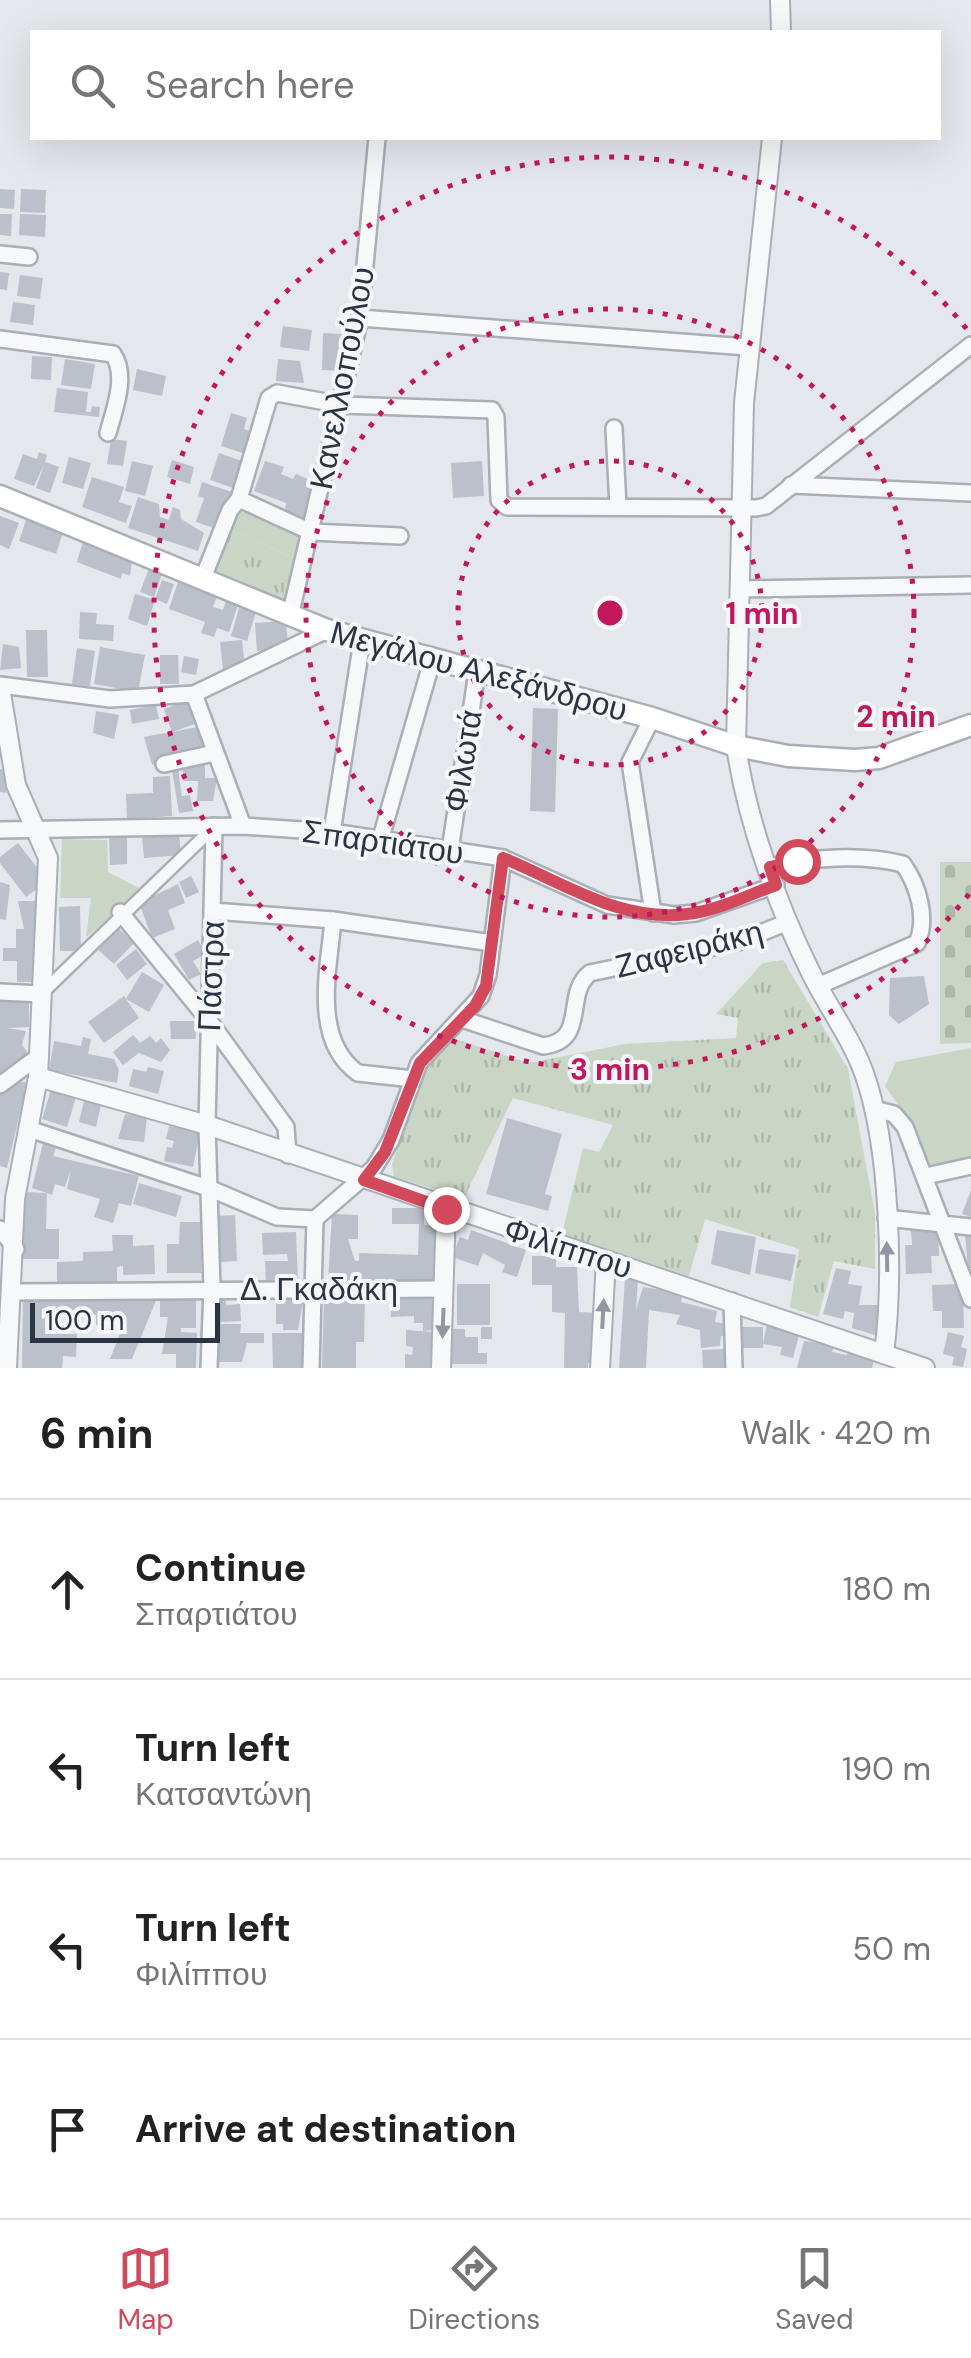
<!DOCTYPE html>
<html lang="en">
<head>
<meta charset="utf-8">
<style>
  body { margin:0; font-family:"DM Sans",sans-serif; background:#f6f6f6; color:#222 }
  .scale { position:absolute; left:30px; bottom:25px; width:190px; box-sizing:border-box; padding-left:10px; border:5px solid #2b3445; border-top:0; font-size:28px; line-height:35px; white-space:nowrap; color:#2b3445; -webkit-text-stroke:8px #f4f6f9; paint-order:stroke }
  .stop { position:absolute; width:30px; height:30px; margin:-22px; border:8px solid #d1495b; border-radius:50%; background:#fff }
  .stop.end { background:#d1495b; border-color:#fff; box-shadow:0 2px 10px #0008 }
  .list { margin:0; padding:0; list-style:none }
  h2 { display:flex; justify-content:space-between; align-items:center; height:130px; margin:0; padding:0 40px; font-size:42px }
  h2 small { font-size:32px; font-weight:400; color:#767676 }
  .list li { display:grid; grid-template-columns:65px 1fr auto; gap:30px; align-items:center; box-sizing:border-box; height:180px; padding:0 40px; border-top:2px solid #e0e0e0 }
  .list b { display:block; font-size:38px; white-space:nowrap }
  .list p { margin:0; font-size:32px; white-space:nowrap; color:#767676 }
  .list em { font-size:32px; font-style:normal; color:#767676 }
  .icon { flex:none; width:55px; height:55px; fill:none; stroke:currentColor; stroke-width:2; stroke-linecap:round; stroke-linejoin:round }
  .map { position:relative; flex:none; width:971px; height:1368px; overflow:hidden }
  .search { position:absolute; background:#fff; box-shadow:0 10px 40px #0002; left:30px; right:30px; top:30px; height:110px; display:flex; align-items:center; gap:25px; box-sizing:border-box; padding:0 35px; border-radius:0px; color:#767676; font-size:38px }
  .sheet { height:850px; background:#fff }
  nav { display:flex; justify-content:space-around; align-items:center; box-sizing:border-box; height:140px; border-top:2px solid #e0e0e0; background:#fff; font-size:28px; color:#767676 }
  nav a { display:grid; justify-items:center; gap:5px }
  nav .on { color:#d1495b }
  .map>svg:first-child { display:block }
</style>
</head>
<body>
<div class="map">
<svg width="971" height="1368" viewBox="0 0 971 1368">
  <defs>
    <pattern id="grass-tufts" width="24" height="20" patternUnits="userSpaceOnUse" patternTransform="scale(2.5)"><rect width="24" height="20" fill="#c9d6c5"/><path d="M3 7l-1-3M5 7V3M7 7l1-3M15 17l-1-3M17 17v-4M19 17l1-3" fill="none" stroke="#adb8ab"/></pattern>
    <pattern id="cemetery-stones" width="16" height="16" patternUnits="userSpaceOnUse" patternTransform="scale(2.5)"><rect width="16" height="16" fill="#c9d6c5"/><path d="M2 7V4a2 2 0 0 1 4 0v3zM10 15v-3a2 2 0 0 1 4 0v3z" fill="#adb8ab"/></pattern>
  </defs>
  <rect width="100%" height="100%" fill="#e4e7ec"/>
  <g fill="url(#grass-tufts)">
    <path d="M224,526L304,563L294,606L203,578Z"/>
    <path d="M783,960L848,1069L875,1213V1269L834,1261L818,1317L790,1307L799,1249L705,1219L689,1276L562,1234L583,1148L599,1152L613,1125L513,1098L464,1198L394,1177L392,1164L425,1068L455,1039L529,1063L625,1044L736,1038L738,1018L716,1014L763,963Z"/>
  </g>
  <path fill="url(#cemetery-stones)" d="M940,862H971V1043L940,1044Z"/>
  <g fill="#c9d6c5">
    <path d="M234,505L311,532L304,563L224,526Z"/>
    <path d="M62,839L107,840L108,872L143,890L86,937L91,898H60Z"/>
    <path d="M971,1048V1158L930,1167L912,1125L885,1086L896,1062Z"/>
  </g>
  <g fill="#bbc0ca">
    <path d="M0,189L15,190L14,209L0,208Z"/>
    <path d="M21,189L46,190L45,213L20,212Z"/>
    <path d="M0,214H12L11,236L0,235Z"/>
    <path d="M20,214L46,215L45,237L19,235Z"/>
    <path d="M0,272L9,273L7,290L0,289Z"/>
    <path d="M20,275L43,278L40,299L17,296Z"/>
    <path d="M13,302L35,305L33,325L10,322Z"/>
    <path d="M283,326L312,330L309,351L280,347Z"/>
    <path d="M323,333L343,334L340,371L322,370Z"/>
    <path d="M32,356L52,357L51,380L31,379Z"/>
    <path d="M65,359L95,364L91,389L61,385Z"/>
    <path d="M278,359L300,361L304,383L276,381Z"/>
    <path d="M137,369L166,376L162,396L133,390Z"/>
    <path d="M57,388L88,392L86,412H91L92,406L100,407L99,417L54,412Z"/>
    <path d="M231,413L247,418L244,429L250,431L243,453L221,446Z"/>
    <path d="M111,439L127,441L123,466L107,464Z"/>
    <path d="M39,452L47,455L45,462L59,467L50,493L36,488L44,465L34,486L14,479L23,454L37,459Z"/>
    <path d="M219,453L242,461L233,488L210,480Z"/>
    <path d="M69,457L91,463L83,489L62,483Z"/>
    <path d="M172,460L194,467L190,484L167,477Z"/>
    <path d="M132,461L153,466L145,496L125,491Z"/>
    <path d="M265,461L284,467L281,474L293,479L296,474L317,483L307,520L285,511L286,503L254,491Z"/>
    <path d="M482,461L484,496L453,498L451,463Z"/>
    <path d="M92,477L124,487L119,502L132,506L126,523L82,507Z"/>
    <path d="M202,482L232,492L220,530L196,522L204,498L198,496Z"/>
    <path d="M138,497L159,504L160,517L169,520L173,507L180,510L181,519L204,533L198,551L128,528Z"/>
    <path d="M0,516L19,523L9,549L0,545Z"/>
    <path d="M27,517L64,529L56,554L19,541Z"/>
    <path d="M84,538L133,553L130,576L122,573L121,579L77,562Z"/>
    <path d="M150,566L163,571L154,597L140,592Z"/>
    <path d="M162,580L174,584L167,604L155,599Z"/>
    <path d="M178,582L217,596L213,607L223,610L226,601L238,605L229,632L217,628L214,637L201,633L205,622L169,609Z"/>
    <path d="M135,594L155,600L147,626L128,619Z"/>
    <path d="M239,608L256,612L247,641L231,636Z"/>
    <path d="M80,612L97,613L96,624L114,625L113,641L79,639Z"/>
    <path d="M286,621L288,648L257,651L255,623Z"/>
    <path d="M26,630H47L48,677H27Z"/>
    <path d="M242,640L245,669L223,671L220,642Z"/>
    <path d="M3,644L19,647L21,668L0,670Z"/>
    <path d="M100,647L145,655L138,692L94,684Z"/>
    <path d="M77,648L95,651L90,686L72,684Z"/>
    <path d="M160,655H178L179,684H160Z"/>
    <path d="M184,656L199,659L196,675L181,672Z"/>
    <path d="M187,701L195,724L172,732L164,709Z"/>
    <path d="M156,705L159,719L132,724L130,710Z"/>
    <path d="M533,708L558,709L555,812L530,811Z"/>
    <path d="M96,711L119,715L114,739L93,733Z"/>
    <path d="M198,727L204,750L152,765L144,737Z"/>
    <path d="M183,761H205V778H217L213,801H197L198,781H183Z"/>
    <path d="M0,769L9,771L6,793L0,792Z"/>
    <path d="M178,769L182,796L190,795L193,811L179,813L172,770Z"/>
    <path d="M170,776L172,816L127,819L126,794L153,793V777Z"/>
    <path d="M179,833L181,855L144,858L142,836Z"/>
    <path d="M109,835H127V864L110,865Z"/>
    <path d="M18,843L45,878V883L26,897L0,863V857Z"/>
    <path d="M191,876L199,892L186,898L179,882Z"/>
    <path d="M0,882L10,885L6,920L0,919Z"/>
    <path d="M178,884L185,903L168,910L175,929L152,938L139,903Z"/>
    <path d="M18,901H41L40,982H17V961H3V948H16V929H24Z"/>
    <path d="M80,906L81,951H60L59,907Z"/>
    <path d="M115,925L134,943L114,964L95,947Z"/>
    <path d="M198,940L206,954L193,961L201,974L189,980L174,954Z"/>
    <path d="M136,949L147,964L127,980L116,965Z"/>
    <path d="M142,972L164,985L149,1012L126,999Z"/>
    <path d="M924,976L929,1004L899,1024L889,1015L890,978Z"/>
    <path d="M29,996V1027L7,1028L26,1031L22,1045L28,1053L0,1073V997Z"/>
    <path d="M124,996L139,1018L104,1043L88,1022Z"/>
    <path d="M170,1021H196V1039H171Z"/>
    <path d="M133,1035L140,1043L150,1036L156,1043L161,1038L170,1050L161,1062L139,1053L123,1065L113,1052Z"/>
    <path d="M83,1037L91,1039L88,1054L114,1059L119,1070L117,1083L49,1070L54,1041L81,1046Z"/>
    <path d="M148,1067L164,1071L158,1094L129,1086L133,1069L146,1072Z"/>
    <path d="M16,1080L27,1083L7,1168L0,1166V1093Z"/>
    <path d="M51,1090L76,1097L67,1127L42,1119Z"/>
    <path d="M85,1097L102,1101L96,1127L79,1122Z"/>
    <path d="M125,1114L147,1117L144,1142L118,1139Z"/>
    <path d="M507,1118L562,1134L545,1194L552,1196L548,1211L486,1194Z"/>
    <path d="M169,1126L200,1132L193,1167L164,1161L167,1147L172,1148L174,1141L166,1139Z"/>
    <path d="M43,1143L56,1148L53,1156L139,1176L131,1206L119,1203L113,1223L94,1217L100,1199L67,1189L71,1169L65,1187L55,1184L52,1195L47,1193L46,1229H59V1259H23L24,1192L47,1193L32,1188Z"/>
    <path d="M139,1183L182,1196L176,1217L133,1204Z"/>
    <path d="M971,1190V1217L962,1214Z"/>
    <path d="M392,1208H424V1225L439,1226L436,1284L328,1281L332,1214L358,1215V1239H348L355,1261H359V1253L418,1255L419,1224H392Z"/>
    <path d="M235,1215L237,1261L220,1262L218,1216Z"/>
    <path d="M180,1222H201V1273H167V1244H179Z"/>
    <path d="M938,1229L939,1256H931L932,1273L906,1274L905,1245H912L911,1230Z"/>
    <path d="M471,1230L526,1250L517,1277L502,1272L505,1265L483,1253L478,1266L452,1257L460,1237L468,1240Z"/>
    <path d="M717,1230L756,1237L750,1275L711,1264Z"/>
    <path d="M296,1232L298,1282L266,1283L265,1261H288L287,1254L263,1255L262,1233Z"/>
    <path d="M965,1234H971V1268H968Z"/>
    <path d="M112,1235H133V1246L154,1245L155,1274L123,1275V1266L117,1267V1282L57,1284V1262L83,1261V1252L113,1251Z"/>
    <path d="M759,1249L796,1255L791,1281L755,1273Z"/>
    <path d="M532,1256H556V1267H577L579,1312L596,1313L595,1363H588V1368H564L565,1313L552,1312V1285H532Z"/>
    <path d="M836,1268L851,1271L848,1284L862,1286L859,1305H880L878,1336L852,1328L854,1313L845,1311L843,1319L823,1314Z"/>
    <path d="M625,1278L638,1279L636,1310L643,1287L683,1293L681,1302L717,1311L715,1322L728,1324V1337L721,1336L720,1346L701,1348L700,1330L676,1324L680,1315L649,1310L646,1368H619Z"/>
    <rect x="457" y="1284" width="33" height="41"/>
    <path d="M963,1284L964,1328H942V1311H933L932,1285Z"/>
    <path d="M23,1295L157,1298L132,1359H110L123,1326H109L108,1330L96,1325V1315L52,1314L51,1334H77L76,1357L63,1356L62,1368H22Z"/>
    <path d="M432,1295V1330L423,1331V1323H414V1316L391,1317V1296Z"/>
    <path d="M276,1296H304L298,1330H283V1324H276Z"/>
    <path d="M160,1297H196V1328H181V1332L197,1333L196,1368H176V1354H162L168,1317H160Z"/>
    <path d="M219,1298H225L226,1305L240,1304L241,1321L219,1322Z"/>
    <path d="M324,1299L365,1300L364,1342H356V1368H322Z"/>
    <path d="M767,1323L788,1327L787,1333L799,1335L793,1358L780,1355L782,1347L763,1344Z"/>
    <path d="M215,1324H241L240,1333H264V1343H247L242,1362H215Z"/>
    <rect x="481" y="1327" width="11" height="12"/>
    <rect x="737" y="1327" width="26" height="21"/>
    <path d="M452,1329H465V1337H478V1353H487V1364H449Z"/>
    <path d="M406,1330L433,1332L431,1368H405V1354L412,1355L413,1347L406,1346Z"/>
    <path d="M948,1332L964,1336L961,1347L967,1349L963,1367L952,1365L954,1357L943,1354Z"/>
    <path d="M272,1333H307L306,1368H273Z"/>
    <path d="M804,1341L834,1345L832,1352L847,1355L848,1351L874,1358L872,1368H797Z"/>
    <path d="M727,1349V1368H703L702,1350Z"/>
  </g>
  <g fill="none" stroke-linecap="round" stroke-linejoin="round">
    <g stroke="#a9aeb7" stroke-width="16">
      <path id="pedestrian" d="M41,994L214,827"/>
    </g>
    <g stroke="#a9aeb7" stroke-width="20">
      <g id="minor">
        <path d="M0,254L29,257"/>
        <path d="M360,318L747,347"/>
        <path d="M0,339L113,354C128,376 114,410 108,433"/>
        <path d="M614,428L618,507"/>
        <path d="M791,485L971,493"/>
        <path d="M239,499L311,532L400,536"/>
        <path d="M203,578L230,510L239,499L269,398L277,393L342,405L492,410L496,417L499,500L507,507L756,508L766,506L971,345"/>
        <path d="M741,589L971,585"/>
        <path d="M290,616L360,318L377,138"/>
        <path d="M0,685L110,699L194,694L327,630"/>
        <path d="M194,694L243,826"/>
        <path d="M652,718L630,762L653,913"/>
        <path d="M164,764L214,753"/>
        <path d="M0,830L243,826L332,832L503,858L607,905L674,915L696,913L776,885"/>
        <path d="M332,832L362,641"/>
        <path d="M380,841L432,661"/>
        <path d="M450,850L477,672"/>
        <path d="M770,867C812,857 861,854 903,864C918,885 928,918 917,943L818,986"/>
        <path d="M213,911L333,920L492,943"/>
        <path d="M120,912L210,1022L286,1127L288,1155"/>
        <path d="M333,920C329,968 311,1040 358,1073L413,1079"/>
        <path d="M0,992L41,994"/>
        <path d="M462,1019L543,1046C589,1041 563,994 590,973L738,942L788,922"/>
        <path d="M0,1085L39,1056"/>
        <path d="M874,1109L894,1114L905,1127L971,1299"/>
        <path d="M29,1129L211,1189L277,1217L315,1219"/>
        <path d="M926,1176L971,1166"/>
        <path d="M886,1218L971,1227"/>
        <path d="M315,1219L374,1168L391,1140L419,1063L481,996L488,975L503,858"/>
        <path d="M0,1229L16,1249"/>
        <path d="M14,1292L444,1289"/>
        <path d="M732,1301L734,1368"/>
        <path d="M209,1368L212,1288L207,1125L214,826"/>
        <path d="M311,1368L315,1219"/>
      </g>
    </g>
    <g stroke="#a9aeb7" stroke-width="22">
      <g id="tertiary">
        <path d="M780,0L781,32"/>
        <path d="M772,138L744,403L736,746C747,821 777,904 810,971C827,1006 851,1037 864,1073C890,1146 894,1277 884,1354"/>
        <path d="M0,687L16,785L48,858L38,1077L15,1199L7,1368"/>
        <path d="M38,1077L207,1125L925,1368"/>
        <path d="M441,1368L446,1209"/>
        <path d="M600,1368L606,1260"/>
      </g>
    </g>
    <g stroke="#a9aeb7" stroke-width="25">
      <path id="secondary" d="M0,496L327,630L652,718L736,746L788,756L855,760L879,758L971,725"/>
    </g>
    <use href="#pedestrian" stroke="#f7f8fa" stroke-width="11"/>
    <use href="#minor" stroke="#f7f8fa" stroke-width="15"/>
    <use href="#tertiary" stroke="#f7f8fa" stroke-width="18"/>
    <use href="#secondary" stroke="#fff" stroke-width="20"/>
  </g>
  <defs><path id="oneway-solid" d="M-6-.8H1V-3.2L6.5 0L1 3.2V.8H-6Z" transform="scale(2.5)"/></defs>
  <g fill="#9196a0">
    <use href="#oneway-solid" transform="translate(887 1257) rotate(-91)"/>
    <use href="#oneway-solid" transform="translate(603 1314) rotate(-87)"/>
    <use href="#oneway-solid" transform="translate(443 1323) rotate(92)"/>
  </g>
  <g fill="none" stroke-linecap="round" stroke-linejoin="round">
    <path stroke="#d1495b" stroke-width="12" d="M446,1209L364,1180L385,1152L420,1063L475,1006L486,986L503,858C562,882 621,923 687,914C717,911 748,895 776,885L770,867L797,861"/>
  </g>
  <g fill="none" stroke="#c2185b" stroke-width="5" stroke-dasharray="5 10">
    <circle cx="610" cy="613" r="152"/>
    <circle cx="610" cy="613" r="304"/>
    <path d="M969 894A456 456 0 1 1 969 332"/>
  </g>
  <g text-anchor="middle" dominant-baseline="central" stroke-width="8" stroke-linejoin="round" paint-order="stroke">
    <g font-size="32" fill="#2b3445" stroke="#f4f6f9">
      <text transform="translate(342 378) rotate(-79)">Κανελλοπούλου</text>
      <text transform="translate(479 671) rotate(15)">Μεγάλου Αλεξάνδρου</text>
      <text transform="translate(463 761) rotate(-81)">Φιλωτά</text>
      <text transform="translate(383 842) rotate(8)">Σπαρτιάτου</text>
      <text transform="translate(689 949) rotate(-14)">Ζαφειράκη</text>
      <text transform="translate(211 976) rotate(-88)">Πάστρα</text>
      <text transform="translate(568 1248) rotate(18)">Φιλίππου</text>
      <text x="319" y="1289">Δ. Γκαδάκη</text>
    </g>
  </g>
  <circle cx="610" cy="613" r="15" fill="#c2185b" stroke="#f4f6f9" stroke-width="5"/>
  <g font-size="30" text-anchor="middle" font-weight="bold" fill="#c2185b" stroke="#f4f6f9" stroke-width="8" stroke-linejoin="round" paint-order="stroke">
    <text x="762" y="624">1 min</text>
    <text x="896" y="727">2 min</text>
    <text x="610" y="1080">3 min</text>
  </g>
</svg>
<div class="scale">100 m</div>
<div class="stop" style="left:797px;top:861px"></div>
<div class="stop end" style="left:446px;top:1209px"></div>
<div class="search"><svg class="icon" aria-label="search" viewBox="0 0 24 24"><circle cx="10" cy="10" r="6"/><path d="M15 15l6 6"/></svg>Search here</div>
</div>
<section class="sheet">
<h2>6 min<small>Walk · 420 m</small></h2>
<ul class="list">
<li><svg class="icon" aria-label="ahead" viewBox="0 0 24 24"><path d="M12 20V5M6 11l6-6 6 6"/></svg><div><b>Continue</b><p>Σπαρτιάτου</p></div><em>180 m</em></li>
<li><svg class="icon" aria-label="left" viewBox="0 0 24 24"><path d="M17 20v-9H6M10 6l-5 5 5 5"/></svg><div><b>Turn left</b><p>Κατσαντώνη</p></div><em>190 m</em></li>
<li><svg class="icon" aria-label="left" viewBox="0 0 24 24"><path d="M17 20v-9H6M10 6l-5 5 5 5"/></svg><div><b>Turn left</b><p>Φιλίππου</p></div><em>50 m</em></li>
<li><svg class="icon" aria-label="arrive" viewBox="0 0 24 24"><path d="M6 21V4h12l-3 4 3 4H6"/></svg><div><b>Arrive at destination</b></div></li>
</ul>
</section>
<nav>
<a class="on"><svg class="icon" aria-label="map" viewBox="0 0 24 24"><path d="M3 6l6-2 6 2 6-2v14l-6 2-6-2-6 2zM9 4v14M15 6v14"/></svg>Map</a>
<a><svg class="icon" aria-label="directions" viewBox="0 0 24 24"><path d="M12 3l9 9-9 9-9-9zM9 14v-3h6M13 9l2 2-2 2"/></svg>Directions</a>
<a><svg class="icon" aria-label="saved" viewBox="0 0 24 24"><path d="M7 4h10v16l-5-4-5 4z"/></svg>Saved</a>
</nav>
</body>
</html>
